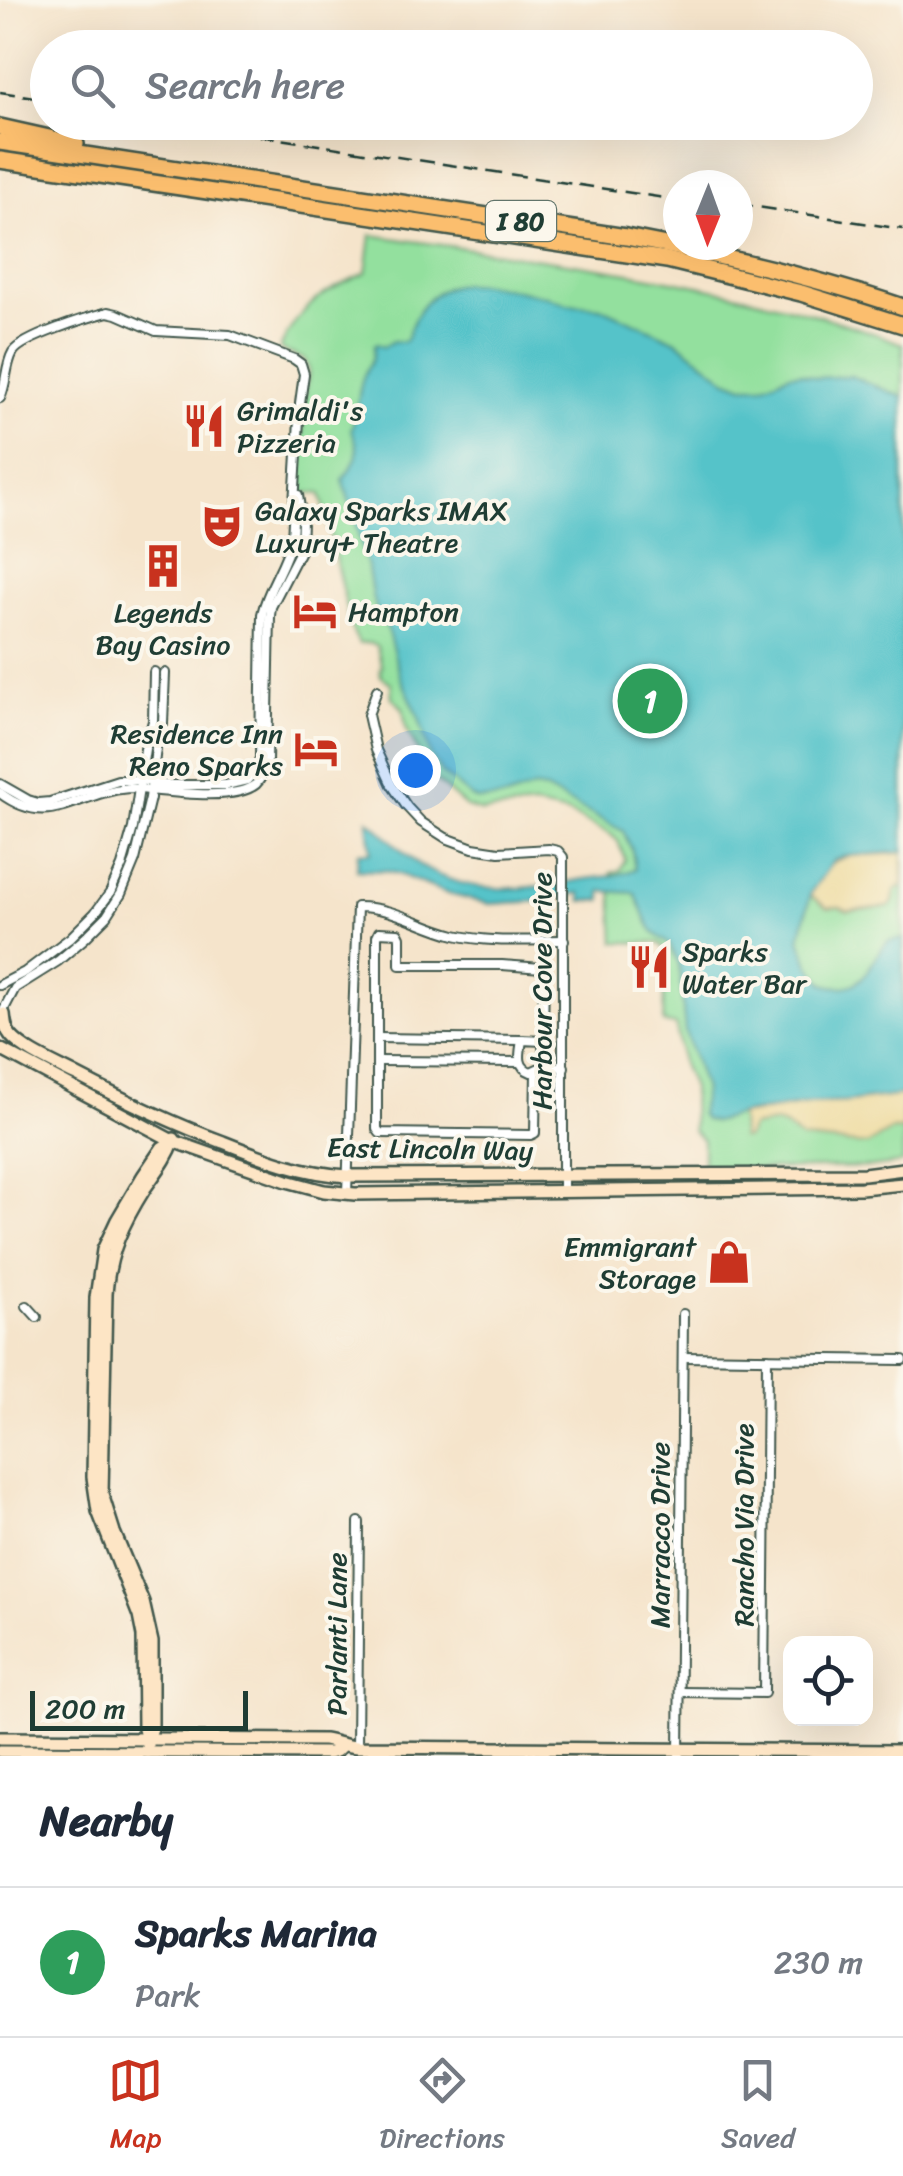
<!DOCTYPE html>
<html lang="en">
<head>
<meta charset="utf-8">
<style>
  body { margin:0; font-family:Sriracha,sans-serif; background:#f2f2f3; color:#1f2937 }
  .controls { position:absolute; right:30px; bottom:30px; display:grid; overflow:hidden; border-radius:20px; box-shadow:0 10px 40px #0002 }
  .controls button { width:90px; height:90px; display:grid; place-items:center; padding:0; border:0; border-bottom:2px solid #e0e1e3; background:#fff; color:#1f2937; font:50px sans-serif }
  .compass { position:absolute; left:663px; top:170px; width:90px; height:90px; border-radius:50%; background:#fff; box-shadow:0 10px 40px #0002; rotate:181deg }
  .scale { position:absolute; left:30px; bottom:25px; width:218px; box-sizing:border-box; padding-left:10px; border:5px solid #1f3d34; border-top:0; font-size:28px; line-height:35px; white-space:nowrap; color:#1f3d34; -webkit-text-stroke:8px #fbf7ec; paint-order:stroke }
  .you { position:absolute; left:415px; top:770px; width:35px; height:35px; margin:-25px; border:8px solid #fff; border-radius:50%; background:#1a73e8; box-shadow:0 0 0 15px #1a73e833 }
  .badge { display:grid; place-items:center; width:65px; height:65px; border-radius:50%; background:#c8321e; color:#fff; font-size:32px; font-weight:700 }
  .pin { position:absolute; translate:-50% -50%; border:5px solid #fff; box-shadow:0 2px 10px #0006 }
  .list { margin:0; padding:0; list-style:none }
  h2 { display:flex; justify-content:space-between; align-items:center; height:130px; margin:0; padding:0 40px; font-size:42px }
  h2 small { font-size:32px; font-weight:400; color:#747a83 }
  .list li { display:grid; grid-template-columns:65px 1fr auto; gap:30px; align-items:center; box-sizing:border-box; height:150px; padding:0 40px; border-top:2px solid #e0e1e3 }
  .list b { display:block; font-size:38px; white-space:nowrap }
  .list p { margin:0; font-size:32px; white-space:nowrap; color:#747a83 }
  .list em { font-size:32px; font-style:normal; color:#747a83 }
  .icon { flex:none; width:55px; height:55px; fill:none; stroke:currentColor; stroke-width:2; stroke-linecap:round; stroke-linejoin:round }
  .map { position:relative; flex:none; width:903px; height:1756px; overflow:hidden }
  .search { position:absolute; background:#fff; box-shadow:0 10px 40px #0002; left:30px; right:30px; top:30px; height:110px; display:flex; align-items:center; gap:25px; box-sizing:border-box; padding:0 35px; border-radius:55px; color:#747a83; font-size:38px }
  .sheet { height:280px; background:#fff }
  nav { display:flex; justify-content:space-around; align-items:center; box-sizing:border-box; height:140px; border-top:2px solid #e0e1e3; background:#fff; font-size:28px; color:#747a83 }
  nav a { display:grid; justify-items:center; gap:5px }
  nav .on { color:#c8321e }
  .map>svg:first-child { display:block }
</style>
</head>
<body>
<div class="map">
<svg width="903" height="1756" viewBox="0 0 903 1756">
  <rect width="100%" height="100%" fill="#fbf7ec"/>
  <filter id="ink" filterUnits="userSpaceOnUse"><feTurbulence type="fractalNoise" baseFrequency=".01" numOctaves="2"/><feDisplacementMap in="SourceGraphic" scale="20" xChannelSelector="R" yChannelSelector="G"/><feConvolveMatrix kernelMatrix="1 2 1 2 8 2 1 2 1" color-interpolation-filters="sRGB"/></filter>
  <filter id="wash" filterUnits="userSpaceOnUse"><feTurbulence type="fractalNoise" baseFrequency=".0048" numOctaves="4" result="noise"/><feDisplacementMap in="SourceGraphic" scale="40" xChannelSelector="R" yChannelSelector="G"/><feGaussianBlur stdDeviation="2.25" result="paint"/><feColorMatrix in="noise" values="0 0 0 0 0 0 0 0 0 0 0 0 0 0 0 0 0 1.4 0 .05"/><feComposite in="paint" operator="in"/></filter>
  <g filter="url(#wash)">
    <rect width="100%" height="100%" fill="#f5e4cb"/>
    <path fill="#93e09e" stroke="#598e69" stroke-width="2.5" d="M371,235C549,261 733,279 903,344V1163L872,1167L703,1170V1140L693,1131L692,1088L682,1064L676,1025L663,1023L664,989L667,988V951L659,943L615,942L611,873L620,870L625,860L618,841L610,834L567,813L534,806L483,812L466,807L433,778L425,766L406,727L403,708L392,698L391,683L381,676L380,669L382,668L377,647L369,643L359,644L350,625L321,494L301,492L304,403L309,370L305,360L280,349C298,307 325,290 366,273Z"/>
    <g fill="#eeda9e" stroke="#868c69" stroke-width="2.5">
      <path d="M903,852V885L895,890L893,902L889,907L848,911L839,907L827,908L810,895C835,841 855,860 903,852Z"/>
      <path d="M903,1095V1130H892L867,1145L802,1139L785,1126L776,1123L751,1127L746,1138H741L740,1115L806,1104L847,1102Z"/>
    </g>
    <path fill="#55c3c9" stroke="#3a807e" stroke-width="2.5" d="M460,284H485L546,296L567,304L600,307L677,341L726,379L744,386H762L790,374L800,373L817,378L851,376L903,397V852L845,856L834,860L811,892L800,939L809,964L824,984C865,997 866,966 888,941L903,939V1095L847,1102L806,1104L742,1114L714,1122L704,1120L700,1114L704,1089L685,1031L679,965L670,945L653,932L649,925L635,893L602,891V900L582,901L581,893L556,897L555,900L490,904L448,894L399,874L385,871L357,870L358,853L371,852L368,820C387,834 399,852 421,866C468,895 522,891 573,881C597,876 611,879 635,869L632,850L623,831L546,790L534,788L506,798L478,800L472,798L442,773L431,756L418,715L401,678L386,625L381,619L373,600L368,569L343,479C358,460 362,452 351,429C359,412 357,396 363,378C368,364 374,363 374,346L376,344L384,347L393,341L403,342L406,340C416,311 428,290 460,284Z"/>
  </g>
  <g filter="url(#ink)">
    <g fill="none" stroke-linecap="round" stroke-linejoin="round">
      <g stroke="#3f564b" stroke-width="12">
        <g id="street">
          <path d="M0,398C7,384 5,366 13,352C23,337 89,317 108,312L117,314L156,331L230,335L294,359L301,364L304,374L300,403L292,538C286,565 268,587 262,614L260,758L256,770L247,780L226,785H165L141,780H118L50,802L38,803L28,800L0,784"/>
          <path d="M377,690L368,715L376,750L392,785L407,807L421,822L446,838L473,848L499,852L549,849L558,851L563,857V1191"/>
          <path d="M0,793C51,831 75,792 129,788C158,790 233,803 256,784C261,779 265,769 267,762L270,616L271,607L301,549L302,521L298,495"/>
          <path d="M0,985L25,972L70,938L95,913L110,893L122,866L133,828L145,749L153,721L154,672"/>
          <path d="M4,1009L15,988L58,961L85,938L107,916L121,894L135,860L150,798L156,748L163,723L165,673"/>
          <path d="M377,1038L522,1040"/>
          <path d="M377,1061L520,1062"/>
          <path d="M544,1066L531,1072C516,1067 520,1053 522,1040L543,1041L544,1066L564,1067"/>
          <path d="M536,1071L535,1133L531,1135L380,1133L377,1129V936L379,932L398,933L400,937V965H502L542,968L544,972L543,1041"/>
          <path d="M347,1193L357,907C395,907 419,926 455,935C490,943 528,940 564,940"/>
          <path d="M27,1306L37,1317"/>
          <path d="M683,1357L903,1360"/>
          <path d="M680,1692L764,1693L767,1358"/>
          <path d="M357,1747L359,1522"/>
          <path d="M679,1756L683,1314"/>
        </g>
      </g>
      <g stroke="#3f564b" stroke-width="16">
        <g id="secondary">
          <path d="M4,1014C5,1022 5,1029 11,1036C25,1052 57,1065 76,1075C124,1100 172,1123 223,1142C263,1158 304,1174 348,1176L864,1174L903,1169"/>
          <path d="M0,1049L173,1141L287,1181L324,1191L355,1194L861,1188L903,1184"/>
          <path d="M0,1738L324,1740C336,1742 345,1746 357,1747L903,1751"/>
          <path d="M148,1739L152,1728V1642L143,1602L114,1532L102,1494L106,1294C109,1252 123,1223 145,1188C156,1172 168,1158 174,1139"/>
          <path d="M0,1751L329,1753L336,1751L341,1746"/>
          <path d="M147,1752V1740L144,1729L143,1636L139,1616L98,1511L93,1477L96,1298L103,1250L117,1220L143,1176L162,1148L173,1141"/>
        </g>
      </g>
      <g stroke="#3f564b" stroke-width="20">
        <g id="highway">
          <path d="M0,127L76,144"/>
          <path d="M0,142L626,237C720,255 812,276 903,307"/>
          <path d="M0,160L667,260L801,293L903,325"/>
        </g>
      </g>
      <use href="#street" stroke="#fff" stroke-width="8"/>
      <use href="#secondary" stroke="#fde5c5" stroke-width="11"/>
      <use href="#highway" stroke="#fbbe6e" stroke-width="15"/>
      <g stroke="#1f3d34" stroke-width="2.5" stroke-dasharray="15 8" stroke-linecap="butt">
        <path d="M0,92L48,99"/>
        <path d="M169,122L678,200"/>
        <path d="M410,122L431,135"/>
        <path d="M738,204L903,229"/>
      </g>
    </g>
  </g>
  <defs>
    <g id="restaurant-bare" transform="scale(3.45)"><path d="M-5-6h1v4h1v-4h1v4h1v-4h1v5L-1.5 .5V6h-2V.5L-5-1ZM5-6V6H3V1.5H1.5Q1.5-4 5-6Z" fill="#c8321e" stroke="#fbf7ec" stroke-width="2.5" paint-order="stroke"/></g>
    <g id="theatre-bare" transform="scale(3.45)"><path d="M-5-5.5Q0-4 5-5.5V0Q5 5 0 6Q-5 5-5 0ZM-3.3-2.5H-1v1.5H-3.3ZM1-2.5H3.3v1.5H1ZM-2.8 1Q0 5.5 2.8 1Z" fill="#c8321e" stroke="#fbf7ec" stroke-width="2.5" paint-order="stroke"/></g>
    <g id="building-bare" transform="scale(3.45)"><path d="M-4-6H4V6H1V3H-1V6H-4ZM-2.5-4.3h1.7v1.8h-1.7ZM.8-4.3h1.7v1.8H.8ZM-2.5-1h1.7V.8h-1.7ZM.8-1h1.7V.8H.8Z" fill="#c8321e" stroke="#fbf7ec" stroke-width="2.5" paint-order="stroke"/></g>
    <g id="hotel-bare" transform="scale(3.45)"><path d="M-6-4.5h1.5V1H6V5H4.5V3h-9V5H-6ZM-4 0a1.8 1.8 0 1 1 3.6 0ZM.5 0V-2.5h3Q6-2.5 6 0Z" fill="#c8321e" stroke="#fbf7ec" stroke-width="2.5" paint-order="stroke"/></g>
    <g id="shop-bare" transform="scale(3.45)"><path d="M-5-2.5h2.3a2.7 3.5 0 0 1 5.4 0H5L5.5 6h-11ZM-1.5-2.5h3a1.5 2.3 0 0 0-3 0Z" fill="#c8321e" stroke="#fbf7ec" stroke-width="2.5" paint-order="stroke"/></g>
  </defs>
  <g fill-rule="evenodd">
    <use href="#restaurant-bare" x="204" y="426"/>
    <use href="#theatre-bare" x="222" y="526"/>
    <use href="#building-bare" x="163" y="566"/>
    <use href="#hotel-bare" x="315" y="611"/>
    <use href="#hotel-bare" x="316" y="749"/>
    <use href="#restaurant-bare" x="649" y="967"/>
    <use href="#shop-bare" x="729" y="1262"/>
  </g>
  <g text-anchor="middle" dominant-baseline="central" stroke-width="8" stroke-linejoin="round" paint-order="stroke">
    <rect fill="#fbf7ec" stroke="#61756b" stroke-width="2.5" x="486" y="201" width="70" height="40" rx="8"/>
    <g font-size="25" font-weight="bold" fill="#1f3d34">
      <text x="521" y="221">I 80</text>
    </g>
    <g font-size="28" fill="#1f3d34" stroke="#fbf7ec" text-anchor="start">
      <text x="237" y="410">Grimaldi's<tspan x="237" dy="32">Pizzeria</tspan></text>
      <text x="255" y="510">Galaxy Sparks IMAX<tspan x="255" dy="32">Luxury+ Theatre</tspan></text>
      <text x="348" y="611">Hampton</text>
      <text x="163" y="612" text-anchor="middle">Legends<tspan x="163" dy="32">Bay Casino</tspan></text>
      <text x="283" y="733" text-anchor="end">Residence Inn<tspan x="283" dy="32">Reno Sparks</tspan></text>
      <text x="682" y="951">Sparks<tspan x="682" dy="32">Water Bar</tspan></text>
      <text x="696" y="1246" text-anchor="end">Emmigrant<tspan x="696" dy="32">Storage</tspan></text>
    </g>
    <g font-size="28" fill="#1f3d34" stroke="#fbf7ec">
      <text transform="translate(541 991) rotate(-90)">Harbour Cove Drive</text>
      <text transform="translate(430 1149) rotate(1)">East Lincoln Way</text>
      <text transform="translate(743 1525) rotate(-90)">Rancho Via Drive</text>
      <text transform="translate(659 1535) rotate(-90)">Marracco Drive</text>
      <text transform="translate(336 1634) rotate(-90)">Parlanti Lane</text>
    </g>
  </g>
</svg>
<div class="controls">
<button><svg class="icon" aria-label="locate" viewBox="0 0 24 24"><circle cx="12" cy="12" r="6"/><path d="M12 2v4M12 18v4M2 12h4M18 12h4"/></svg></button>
</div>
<svg class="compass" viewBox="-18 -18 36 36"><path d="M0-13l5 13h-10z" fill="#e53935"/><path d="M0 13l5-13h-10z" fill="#747a83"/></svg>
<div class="scale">200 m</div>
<div class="you"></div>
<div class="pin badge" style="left:650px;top:701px;background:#2e9e5b">1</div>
<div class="search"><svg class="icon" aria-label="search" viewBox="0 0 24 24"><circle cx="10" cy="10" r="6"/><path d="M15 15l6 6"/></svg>Search here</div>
</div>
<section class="sheet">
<h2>Nearby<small></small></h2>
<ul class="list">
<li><span class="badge" style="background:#2e9e5b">1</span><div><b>Sparks Marina</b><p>Park</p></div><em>230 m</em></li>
</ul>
</section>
<nav>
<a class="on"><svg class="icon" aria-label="map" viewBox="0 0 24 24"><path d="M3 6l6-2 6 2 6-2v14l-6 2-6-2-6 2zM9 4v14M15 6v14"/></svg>Map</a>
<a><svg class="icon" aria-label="directions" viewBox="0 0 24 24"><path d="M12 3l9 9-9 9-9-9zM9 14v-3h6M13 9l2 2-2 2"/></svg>Directions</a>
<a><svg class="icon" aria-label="saved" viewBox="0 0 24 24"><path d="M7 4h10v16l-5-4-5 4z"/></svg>Saved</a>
</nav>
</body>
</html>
